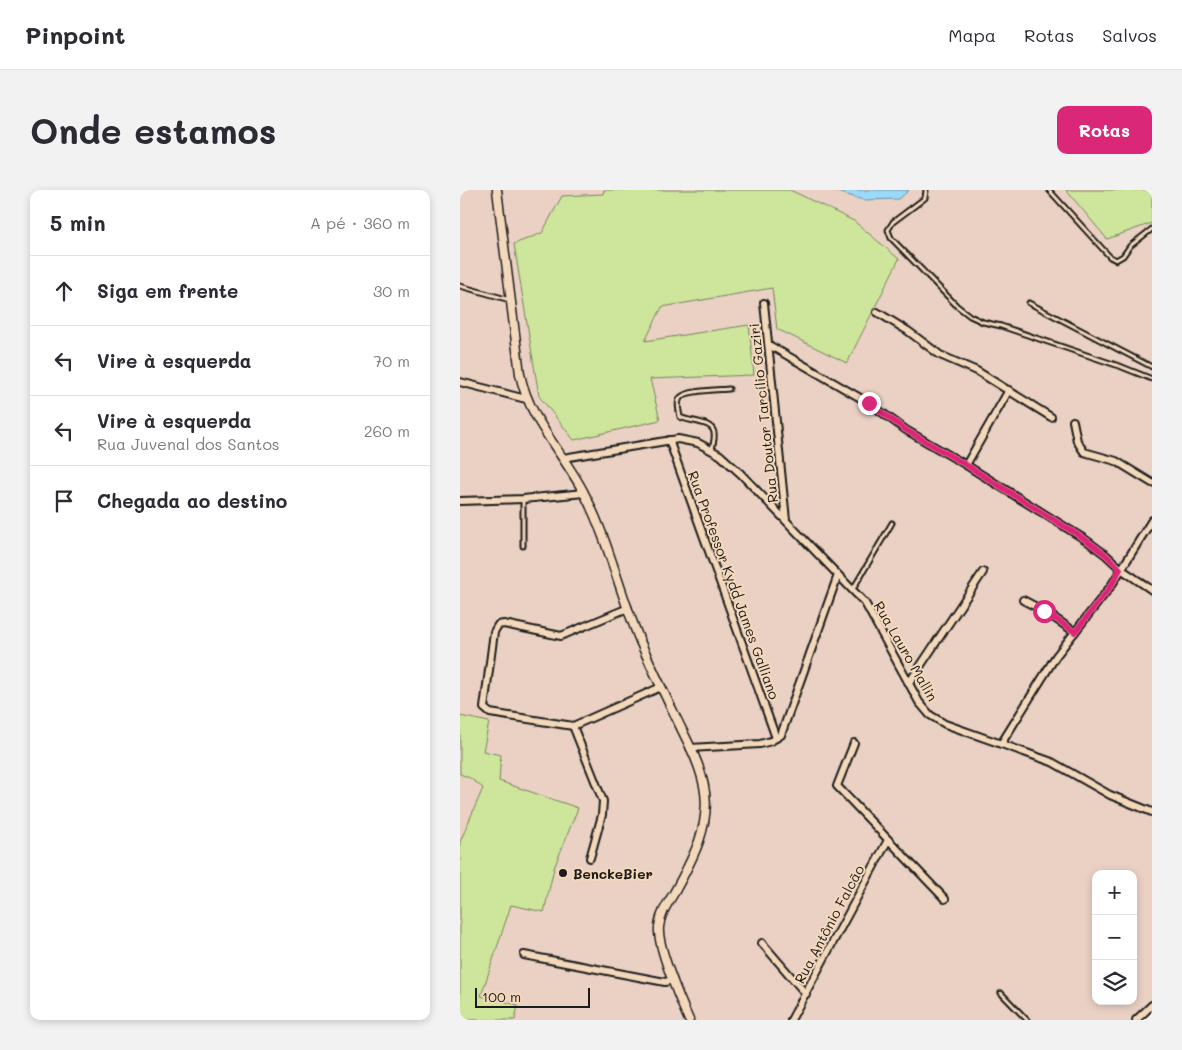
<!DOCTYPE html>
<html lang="pt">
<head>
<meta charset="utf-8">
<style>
  body { margin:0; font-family:Mali,sans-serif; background:#f2f2f3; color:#2b2b33 }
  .controls { position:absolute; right:15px; bottom:15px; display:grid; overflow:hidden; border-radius:10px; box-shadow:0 2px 8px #0003 }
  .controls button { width:45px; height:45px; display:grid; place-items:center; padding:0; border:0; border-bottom:1px solid #e1e1e2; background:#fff; color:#2b2b33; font:25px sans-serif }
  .scale { position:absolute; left:15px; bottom:12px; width:115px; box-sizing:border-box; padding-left:5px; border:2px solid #1c1c1c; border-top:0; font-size:14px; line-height:18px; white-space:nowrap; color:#1c1c1c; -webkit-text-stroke:4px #f4d8bb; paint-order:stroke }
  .stop { position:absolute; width:15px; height:15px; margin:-11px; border:4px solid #db2777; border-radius:50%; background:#fff }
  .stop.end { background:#db2777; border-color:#fff; box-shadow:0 1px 5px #0008 }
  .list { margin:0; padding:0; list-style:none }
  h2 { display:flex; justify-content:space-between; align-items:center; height:65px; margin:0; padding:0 20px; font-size:21px }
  h2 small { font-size:16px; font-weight:400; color:#7c7c81 }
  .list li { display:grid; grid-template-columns:32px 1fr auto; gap:15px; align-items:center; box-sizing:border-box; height:70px; padding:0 20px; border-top:1px solid #e1e1e2 }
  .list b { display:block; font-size:19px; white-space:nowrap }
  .list p { margin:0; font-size:16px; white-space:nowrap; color:#7c7c81 }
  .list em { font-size:16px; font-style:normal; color:#7c7c81 }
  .icon { flex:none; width:28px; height:28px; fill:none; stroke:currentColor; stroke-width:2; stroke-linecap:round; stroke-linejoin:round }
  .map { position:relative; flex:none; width:692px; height:830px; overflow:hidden; border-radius:10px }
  header { display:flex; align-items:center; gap:30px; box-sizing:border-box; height:70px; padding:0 25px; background:#fff; border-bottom:1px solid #e1e1e2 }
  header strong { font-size:24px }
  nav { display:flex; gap:28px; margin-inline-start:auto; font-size:18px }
  .intro { display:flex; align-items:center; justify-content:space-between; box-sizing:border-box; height:120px; padding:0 30px }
  h1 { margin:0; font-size:35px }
  .button { padding:12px 22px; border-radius:10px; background:#db2777; color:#fff; font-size:18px; font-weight:700 }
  main { display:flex; gap:30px; padding:0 30px }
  aside { flex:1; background:#fff; border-radius:10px; box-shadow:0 2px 8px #0003 }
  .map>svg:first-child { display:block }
</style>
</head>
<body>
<header>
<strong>Pinpoint</strong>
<nav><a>Mapa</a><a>Rotas</a><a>Salvos</a></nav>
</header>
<div class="intro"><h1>Onde estamos</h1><a class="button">Rotas</a></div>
<main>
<aside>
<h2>5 min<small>A pé · 360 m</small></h2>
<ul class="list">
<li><svg class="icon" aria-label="ahead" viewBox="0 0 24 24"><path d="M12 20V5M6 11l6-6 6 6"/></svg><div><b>Siga em frente</b></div><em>30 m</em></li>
<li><svg class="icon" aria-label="left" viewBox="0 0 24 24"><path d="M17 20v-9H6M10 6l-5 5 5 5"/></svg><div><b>Vire à esquerda</b></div><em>70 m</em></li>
<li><svg class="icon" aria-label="left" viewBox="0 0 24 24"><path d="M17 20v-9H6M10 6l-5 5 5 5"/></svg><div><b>Vire à esquerda</b><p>Rua Juvenal dos Santos</p></div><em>260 m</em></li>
<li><svg class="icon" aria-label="arrive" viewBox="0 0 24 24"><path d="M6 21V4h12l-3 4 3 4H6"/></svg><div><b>Chegada ao destino</b></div></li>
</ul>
</aside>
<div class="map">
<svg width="692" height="830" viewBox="0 0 692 830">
  <rect width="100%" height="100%" fill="#ead1c4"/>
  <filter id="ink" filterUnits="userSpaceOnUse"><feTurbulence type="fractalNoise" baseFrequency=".02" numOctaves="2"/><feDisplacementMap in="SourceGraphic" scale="10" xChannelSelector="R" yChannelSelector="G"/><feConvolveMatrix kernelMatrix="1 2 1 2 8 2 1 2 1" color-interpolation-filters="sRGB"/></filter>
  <g filter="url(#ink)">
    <g fill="#cee69b" stroke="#75815c">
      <path d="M144,0H330L394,31L439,69L387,173L317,139L312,98L202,117L185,151L289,135L294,185L190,189L200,230L114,250L79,206L54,54L82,43L102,6L143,4Z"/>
      <path d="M606,0H692V33L647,49Z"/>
      <path d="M0,526L29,532L23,561L41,565L39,591L118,618L94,678L84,722L51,715L21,806L58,815L55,830H0V652L23,598L10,588L0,584Z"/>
    </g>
    <path fill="#99dafb" stroke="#678ea2" d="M372,0H449L439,9L403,10Z"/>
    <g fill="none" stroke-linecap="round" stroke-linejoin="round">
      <g stroke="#1c1c1c" stroke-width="7">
        <g id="service">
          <path d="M466,0L465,8L433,32L428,40L431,48L497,116L510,126L523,132L541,136L662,177L692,189"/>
          <path d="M589,0L650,67L656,70L663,66L670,56L692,39"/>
          <path d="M0,96L50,110"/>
          <path d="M569,113L692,177"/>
          <path d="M252,259C253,255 255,248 254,243C253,231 229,232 220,227C219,221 216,211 221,207C228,200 259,200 269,199"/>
          <path d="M63,356V309"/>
          <path d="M393,399L432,333"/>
          <path d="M541,803L567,830"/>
        </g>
      </g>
      <g stroke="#1c1c1c" stroke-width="10">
        <g id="minor">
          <path d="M304,113L326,330"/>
          <path d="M417,122L448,141L480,165L517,181L591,227"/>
          <path d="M309,155L409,213L446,240L506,275L626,350L646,365L661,379L692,400"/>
          <path d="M0,192L66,209"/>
          <path d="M613,231L617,251L624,262L656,271L692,293"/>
          <path d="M209,250L316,548"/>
          <path d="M103,268L218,249L238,253L260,265L281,284L405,413L459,512L470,525L485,534L592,572L650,605L692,622"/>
          <path d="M506,275L549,200"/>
          <path d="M0,311L63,309L124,303"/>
          <path d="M563,410L584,421L615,442"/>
          <path d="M168,418L101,446L44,434L38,435L34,442L24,518L30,523L113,536L201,497"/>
          <path d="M449,493L523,382"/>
          <path d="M113,536L143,611L142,625L130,668"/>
          <path d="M394,553L377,596L485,709"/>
          <path d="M541,554L596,466L651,396L692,330"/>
          <path d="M230,558L300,554L311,551L321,545L378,385"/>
          <path d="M302,753L346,804"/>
          <path d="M64,765L205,792L213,790"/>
          <path d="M331,830L428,650"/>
          <path d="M676,830L692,815"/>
        </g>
      </g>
      <g stroke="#1c1c1c" stroke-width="11">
        <path id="tertiary" d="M37,0L60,184C69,230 103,262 124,303C149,351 159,402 180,451C193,481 208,511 222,540C231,558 240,576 244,596C252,635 232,670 214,703C208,713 200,724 199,737C197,756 220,810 229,830"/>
      </g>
      <use href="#service" stroke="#f4d8bb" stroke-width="3"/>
      <use href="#minor" stroke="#f4d8bb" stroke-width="6"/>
      <use href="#tertiary" stroke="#f4d8bb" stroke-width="8"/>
    </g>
  </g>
  <g fill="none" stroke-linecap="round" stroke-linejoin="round" filter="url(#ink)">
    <path stroke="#db2777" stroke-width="6" d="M409,213L446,240L506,275L626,350L646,365L660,379L651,396L615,442L584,421"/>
  </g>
  <circle fill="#1c1c1c" stroke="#f4d8bb" stroke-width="2" cx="103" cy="683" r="5"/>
  <g text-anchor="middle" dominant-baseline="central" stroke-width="4" stroke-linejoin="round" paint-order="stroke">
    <g font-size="14" fill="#1c1c1c" stroke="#f4d8bb">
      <text transform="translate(303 223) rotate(-96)">Rua Doutor Tarcílio Gaziri</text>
      <text transform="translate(274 395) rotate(70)">Rua Professor Kydd James Galliano</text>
      <text transform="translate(446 461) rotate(60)">Rua Lauro Mallin</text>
      <text transform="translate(369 734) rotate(-62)">Rua Antônio Falcão</text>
    </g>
    <g font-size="14" font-weight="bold" fill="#1c1c1c" stroke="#f4d8bb" text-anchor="start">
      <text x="113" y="683">BenckeBier</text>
    </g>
  </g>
</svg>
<div class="controls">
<button>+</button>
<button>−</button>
<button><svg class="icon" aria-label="layers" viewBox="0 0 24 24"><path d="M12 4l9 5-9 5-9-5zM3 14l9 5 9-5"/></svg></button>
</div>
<div class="scale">100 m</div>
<div class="stop" style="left:584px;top:421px"></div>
<div class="stop end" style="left:409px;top:213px"></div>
</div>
</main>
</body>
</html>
